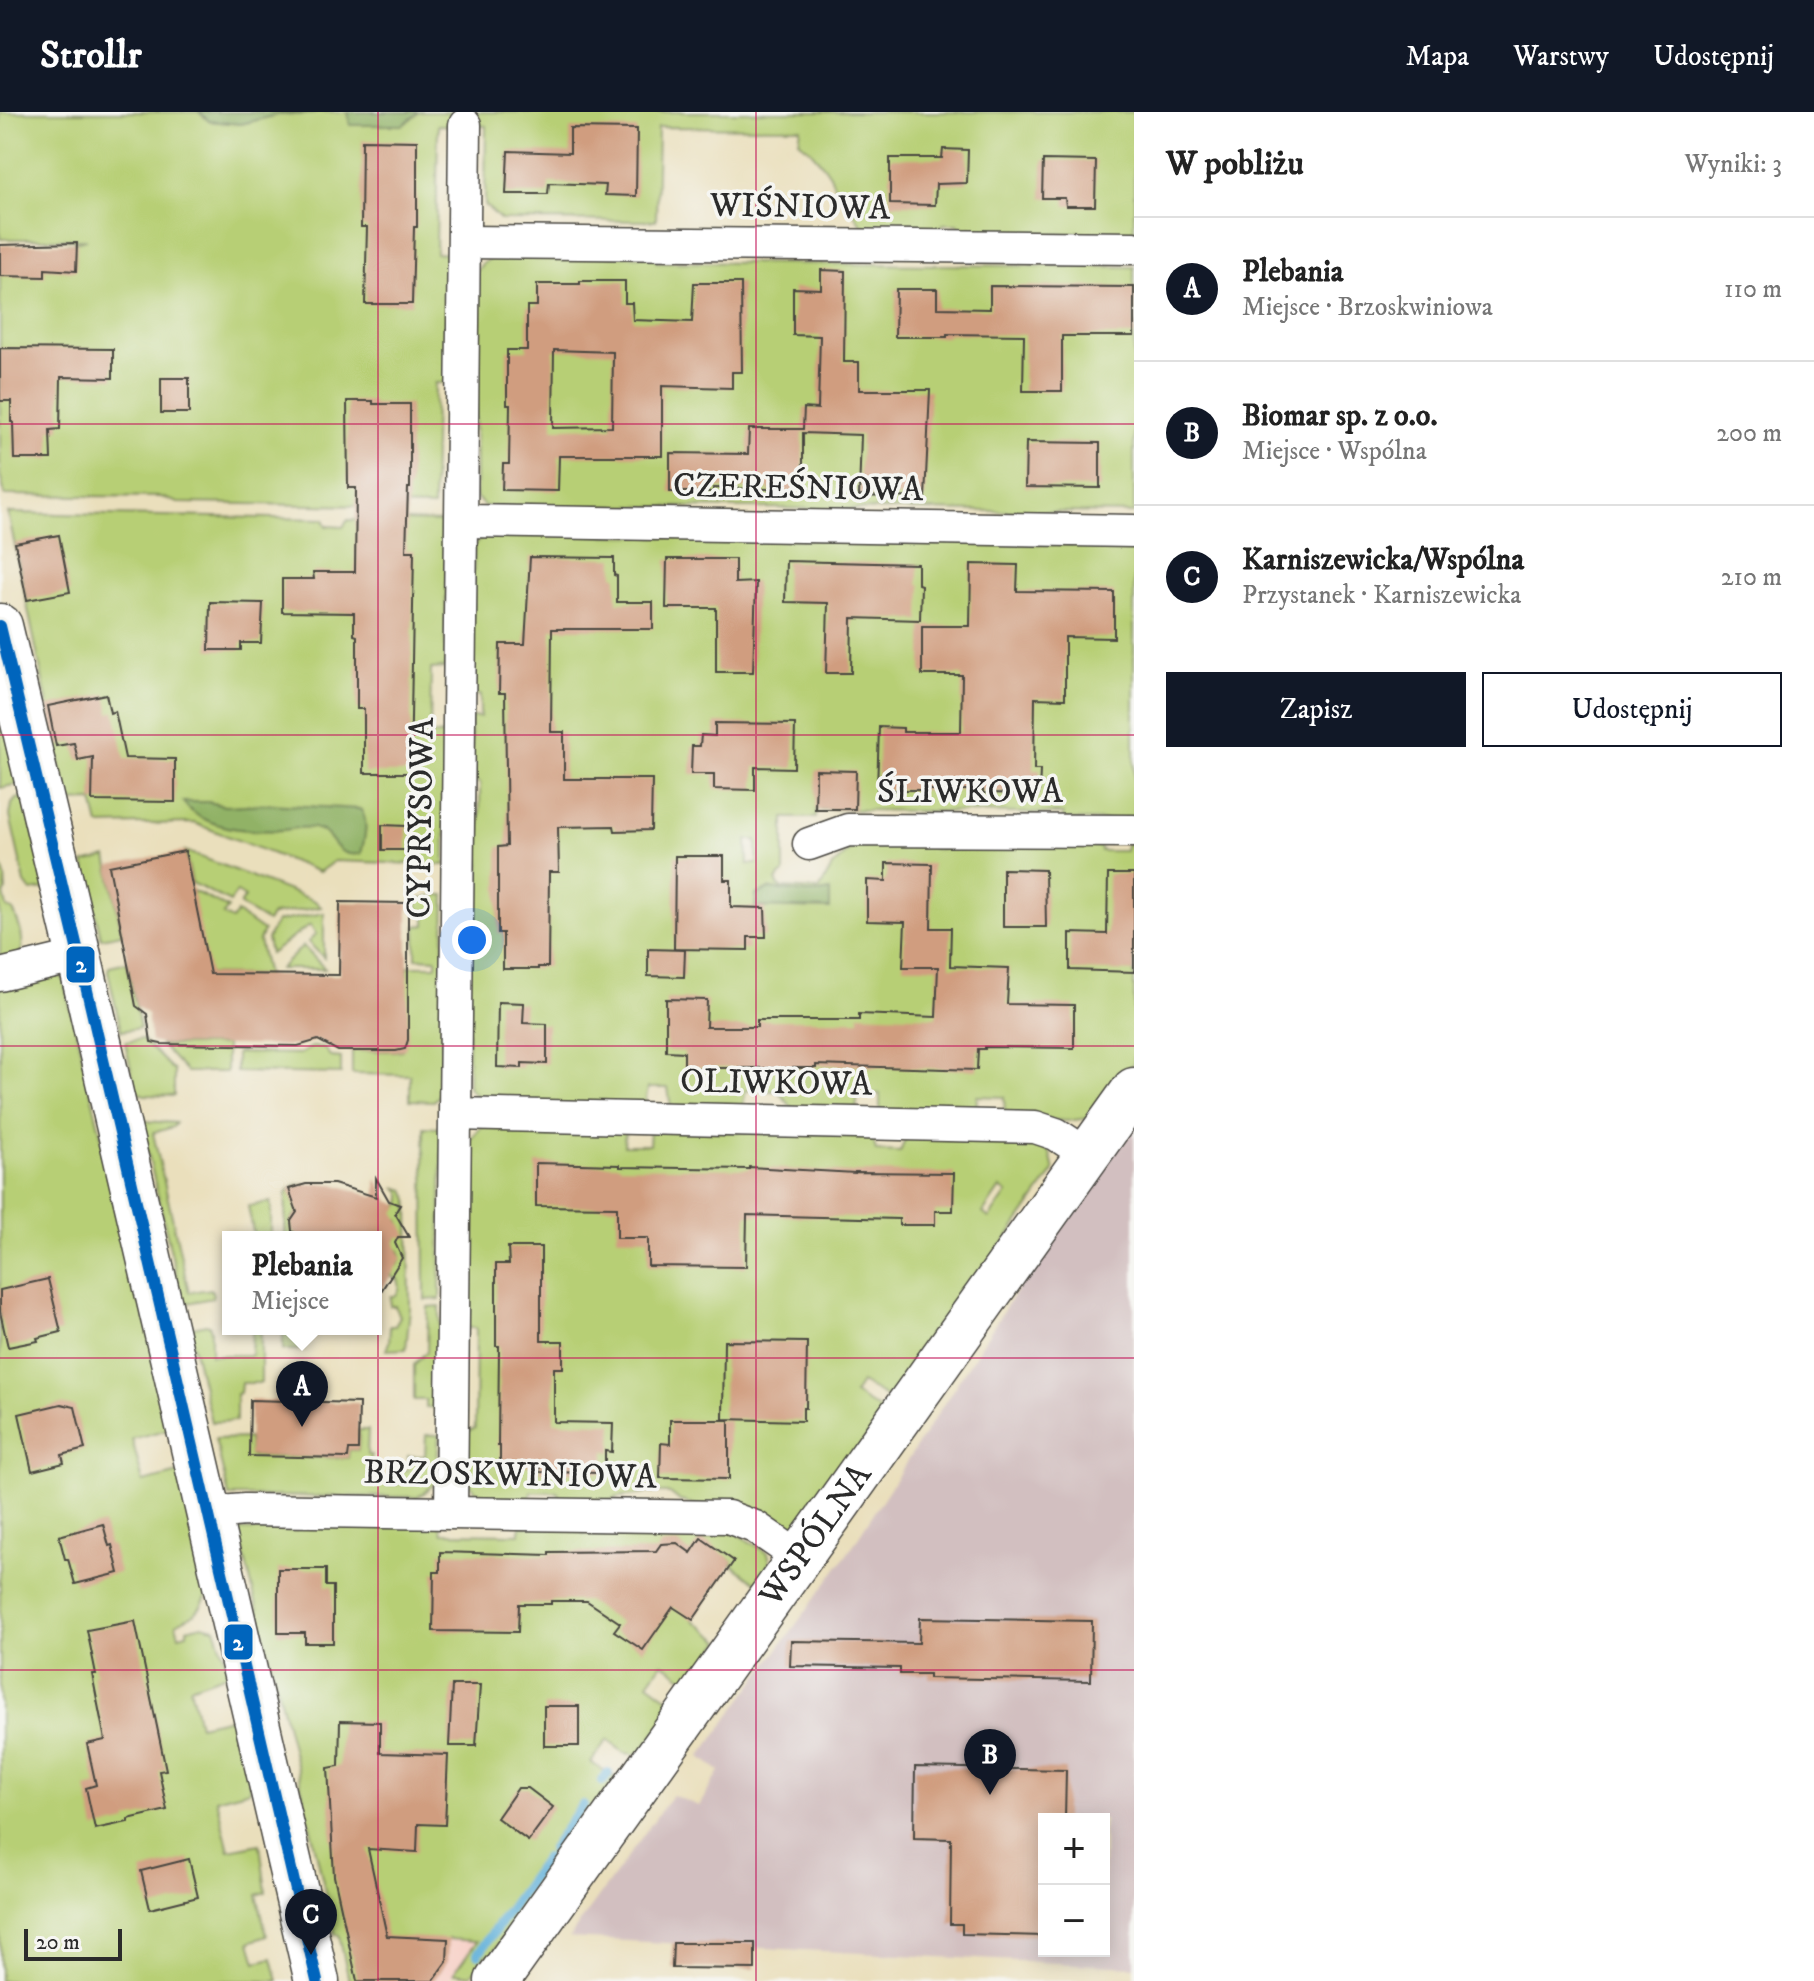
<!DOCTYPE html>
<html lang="pl">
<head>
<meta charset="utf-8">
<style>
  body { margin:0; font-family:"IM FELL DW Pica",serif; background:#f2f2f2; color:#222 }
  .controls { position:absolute; right:24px; bottom:24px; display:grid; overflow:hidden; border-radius:0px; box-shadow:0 4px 20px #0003 }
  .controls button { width:72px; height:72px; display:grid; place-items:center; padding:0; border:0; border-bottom:2px solid #e0e0e0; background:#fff; color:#222; font:40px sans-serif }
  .scale { position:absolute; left:24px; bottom:20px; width:98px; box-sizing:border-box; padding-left:8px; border:4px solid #2b2b2b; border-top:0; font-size:22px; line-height:28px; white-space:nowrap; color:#2b2b2b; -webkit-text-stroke:6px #f6f6f2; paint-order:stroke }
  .you { position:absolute; left:472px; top:828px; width:28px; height:28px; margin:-20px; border:6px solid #fff; border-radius:50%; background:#1a73e8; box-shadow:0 0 0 12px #1a73e833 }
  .badge { display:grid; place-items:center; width:52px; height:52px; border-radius:50%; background:#111827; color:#fff; font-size:26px; font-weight:700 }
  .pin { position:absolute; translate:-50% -66px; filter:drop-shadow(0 2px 4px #0008) }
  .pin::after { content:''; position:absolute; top:42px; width:28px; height:24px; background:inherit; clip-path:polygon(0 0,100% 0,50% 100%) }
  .popup { position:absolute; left:222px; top:1119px; width:160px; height:104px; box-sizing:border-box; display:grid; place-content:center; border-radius:0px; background:#fff; filter:drop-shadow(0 2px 6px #0005); font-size:26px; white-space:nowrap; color:#767676 }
  .popup b { font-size:30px; color:#222 }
  .popup::after { content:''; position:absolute; left:50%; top:100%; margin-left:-16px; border:16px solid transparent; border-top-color:#fff }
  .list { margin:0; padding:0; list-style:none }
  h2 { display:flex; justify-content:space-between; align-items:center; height:104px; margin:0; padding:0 32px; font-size:34px }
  h2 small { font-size:26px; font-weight:400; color:#767676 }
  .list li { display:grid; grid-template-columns:52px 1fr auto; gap:24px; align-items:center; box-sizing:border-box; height:144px; padding:0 32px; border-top:2px solid #e0e0e0 }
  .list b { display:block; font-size:30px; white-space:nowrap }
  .list p { margin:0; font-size:26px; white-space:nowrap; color:#767676 }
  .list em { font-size:26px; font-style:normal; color:#767676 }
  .actions { display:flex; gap:16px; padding:24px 32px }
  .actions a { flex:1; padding:18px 0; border:2px solid #111827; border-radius:0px; text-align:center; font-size:28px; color:#111827 }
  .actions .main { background:#111827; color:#fff }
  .map { position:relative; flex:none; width:1134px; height:1869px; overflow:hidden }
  header { display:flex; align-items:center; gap:48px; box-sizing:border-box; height:112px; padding:0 40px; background:#111827; color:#fff }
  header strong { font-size:38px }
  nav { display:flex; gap:44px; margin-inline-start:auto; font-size:28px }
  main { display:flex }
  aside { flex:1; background:#fff }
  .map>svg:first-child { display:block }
</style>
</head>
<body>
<header>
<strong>Strollr</strong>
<nav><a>Mapa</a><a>Warstwy</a><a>Udostępnij</a></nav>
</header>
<main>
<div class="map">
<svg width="1134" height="1869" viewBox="0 0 1134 1869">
  <rect width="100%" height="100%" fill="#f6f6f2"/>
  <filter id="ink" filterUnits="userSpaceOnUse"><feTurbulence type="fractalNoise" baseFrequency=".0125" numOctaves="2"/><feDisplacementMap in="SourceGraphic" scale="16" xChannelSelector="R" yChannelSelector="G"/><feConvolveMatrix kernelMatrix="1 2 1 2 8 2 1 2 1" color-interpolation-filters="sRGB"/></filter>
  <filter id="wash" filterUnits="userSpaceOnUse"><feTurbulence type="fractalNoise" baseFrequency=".006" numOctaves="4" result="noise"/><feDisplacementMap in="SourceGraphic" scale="32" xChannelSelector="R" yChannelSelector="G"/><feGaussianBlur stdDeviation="1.8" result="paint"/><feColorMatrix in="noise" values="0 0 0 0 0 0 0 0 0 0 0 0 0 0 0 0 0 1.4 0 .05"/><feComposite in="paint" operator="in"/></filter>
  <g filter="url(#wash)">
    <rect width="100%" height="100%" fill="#eadfbc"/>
    <path fill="#f7d1c8" d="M448,1827L477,1829L448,1869H433L447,1850Z"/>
    <path fill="#d2bfc0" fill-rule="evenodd" d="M1134,1013V1855L569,1826L672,1683L699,1694L720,1659L700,1645L848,1441L1076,1086ZM1044,1707H1104V1839H1044Z"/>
    <g fill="#b7cf74" stroke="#717d50" stroke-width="2" fill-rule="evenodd">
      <path d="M0,0H199L209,9L241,12L277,3L313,2L316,0H348L350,13H403L419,0H1134V124L966,120L960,117L958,112H943L939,119L875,120L864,115L857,107L848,90L835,76L830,63L824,54L811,39L799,29L801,16L658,15L656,109L501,108L485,93L486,14L438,13L436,141L450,142L448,271H435L433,395L178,391L161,385L5,383L0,363V147L87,127H0Z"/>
      <path d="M495,143L656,144V150L1134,155V401L598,394L594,401L484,394L476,385L474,163L482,152Z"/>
      <path d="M8,401L324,407L327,414L343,415L348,408L447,410L445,556L431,557L430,622L445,623V753L334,749L319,760L194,711L99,713L93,689L68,690Z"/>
      <path d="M488,421L1134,434V709L1063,708V702L816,697V706H784V761L776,768L778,773L782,776L819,778L832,755L855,733L933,731V737H953V730L1100,734L1101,739H1125L1126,732H1134V951L1098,1001L1089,1006L1067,1009L1005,1005L1004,985L977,984L976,1004L880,1002V982L858,981L856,1000H796L778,979L746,978L742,998L671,996L668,976H648L644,996L488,990L472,980L468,975V784H480V671L474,669L470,605H480V583H470L474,433ZM747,728H757V752H748Z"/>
      <path d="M0,578L18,672L0,676Z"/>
      <path d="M25,685L47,777L31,779L25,771L10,704L12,692L16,687Z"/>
      <path d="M185,739L315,789L321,795L272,803L267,810L240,793L245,785L237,780L230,790L192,771Z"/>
      <path d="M107,745L122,822L101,826L84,751Z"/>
      <path d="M0,749L5,764L6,780L4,782L7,796L13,798C19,812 27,832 19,845L0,850Z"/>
      <path d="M193,779L228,796L223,803L232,808L237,801L263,819L259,829L267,863L179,862Z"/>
      <path d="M438,783H445L441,981L434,989L410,988V963L352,962V939H396L402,938L408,854H436V847L416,846V814L425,813V799L418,798L417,788Z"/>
      <path d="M324,801V846L308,830L316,822L310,813L270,842L267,827L276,810Z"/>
      <path d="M303,834L325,857H280Z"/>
      <path d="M127,850L140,916L121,919L108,859L109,854Z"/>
      <path d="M58,864L63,866L172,1316L132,1327L143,1370L179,1361L209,1480C198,1502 197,1501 176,1512L179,1523L187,1521V1517L202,1513L215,1516L230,1561L190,1575L199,1613L240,1604L250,1678L216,1687L229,1738L260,1732L266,1780L257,1783L267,1824L250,1830L256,1850L272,1846L278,1869H0V875Z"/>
      <path d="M142,927L174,959V984L145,983L136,980L125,930Z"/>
      <path d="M161,933H226V960H186Z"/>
      <path d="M312,935H323L331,945L341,946V962L236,960V941L300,942Z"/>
      <path d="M142,1009L176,1011L173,1015L153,1021L189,1180L211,1177L213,1182L212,1186L183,1192L141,1011Z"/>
      <path d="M482,1014L625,1016L624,1033H649L650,1018L872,1022L876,1039L900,1040L907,1023L1035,1029L1050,1041L1054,1059L893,1289L861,1271L854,1282L885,1301L799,1414L791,1416L680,1389L670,1381H646L644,1382L619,1385L608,1389H560L558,1380H531L529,1388C508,1387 475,1391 467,1365C462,1352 465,1334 465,1320L475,1316L476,1216H465L467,1031ZM1000,1076L1007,1081L989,1106L983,1101Z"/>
      <path d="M424,1015L442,1016L440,1187L425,1188Z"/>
      <path d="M307,1072L297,1075L292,1082L294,1091L301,1093L291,1109L294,1120L301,1125H285L286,1082L293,1074Z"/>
      <path d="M395,1075L405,1078L409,1088L410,1196L406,1237L386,1238L389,1230L390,1214H395L400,1204L395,1194H390L391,1184H395C401,1178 400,1174 398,1167L391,1165L392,1155L398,1153L401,1145L399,1138L392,1135L402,1115L399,1108L392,1106L393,1095L400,1093C404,1086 402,1079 395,1075Z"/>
      <path d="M271,1090V1125H254L248,1094Z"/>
      <path d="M440,1194V1296H426V1288H414V1253L427,1239L428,1195Z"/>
      <path d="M206,1212L209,1213L211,1218V1243H251L252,1221L257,1218L261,1222V1271H241L240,1281L236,1282V1309L211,1310L189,1216Z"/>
      <path d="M283,1217H299L298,1231L304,1238H283Z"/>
      <path d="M359,1318H368L367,1343H371V1372H399L400,1358H408V1344H425L426,1323H439L436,1370L424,1381L417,1385L229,1384L215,1327L249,1326L250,1344L348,1346L349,1338H358Z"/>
      <path d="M299,1411L440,1413L442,1421L520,1422V1414L583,1415V1422H604L605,1415L731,1418L768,1441L770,1450L761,1474L732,1453L733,1449L699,1429L693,1508L721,1529L692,1571L662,1551L648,1571L676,1592L639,1643L625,1641L607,1628L591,1651L616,1666L492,1842L486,1844L471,1863L454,1861L477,1829L448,1827L406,1869H349L339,1823L335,1822L296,1652L238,1418L296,1419Z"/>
    </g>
    <g fill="#91b266" stroke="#5e6e48" stroke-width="2">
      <path d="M199,0H316L313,2L277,3L241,12L209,9Z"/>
      <path d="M348,0H419L403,13H350Z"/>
      <path d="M183,690H208L225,694L268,692L360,697C370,709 364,728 361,742C333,746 336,725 320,718C308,713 294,717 282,718C251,720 203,718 183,690Z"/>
      <path d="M769,777C790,778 809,784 830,779V797L755,795L756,783Z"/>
    </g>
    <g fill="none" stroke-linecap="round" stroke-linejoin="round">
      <g stroke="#60b0da" stroke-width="10">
        <path d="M602,1669L608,1661"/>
        <path d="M552,1737L583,1693"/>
        <path d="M478,1842L546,1746"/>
      </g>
    </g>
    <g id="blocks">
      <g fill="#d09d7f" fill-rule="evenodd">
        <path d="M570,16L637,17L636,84L605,83L606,73L549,71L548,82H506L508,39L570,41Z"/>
        <path d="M362,28L417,29V115H414L412,192H365L367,115H361Z"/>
        <path d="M943,37L968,38L967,71L936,72L935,93L890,92V46H942Z"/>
        <path d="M1043,48L1096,49L1095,94H1066L1065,86H1042Z"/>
        <path d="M77,131L76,159L45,157V165L0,164V133Z"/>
        <path d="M821,158L845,159L844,250H859V278H930L925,386L859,384L861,323L803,321V381L769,380V377L713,376V380H670V341L748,342L749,317H803L804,296L818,297L820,224L793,223V176L821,177Z"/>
        <path d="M580,169H625V191H632L633,208L692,210L694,171H741L742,260H732V276L662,274V344H559L558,379L502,378L503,352H509L510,293H507V238H527V194H537V172H580ZM554,238L613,240L612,315L553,316Z"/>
        <path d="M990,174L1134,175V224H1062V279H1023L1024,223L947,222V225H895L896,177H937V196L990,197Z"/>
        <path d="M0,236L113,237V266L61,265L60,317L50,318L51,347H14L13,310H11V289H0Z"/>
        <rect x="161" y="266" width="28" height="35"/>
        <path d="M347,289H373V292H410V376H408L406,439H414L410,661H364V597H357V524L354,523V501L282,500V467H314L313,460H355L356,376H348Z"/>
        <path d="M1026,330L1100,331V376L1025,375Z"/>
        <path d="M59,423L70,480L27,488L15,431Z"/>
        <path d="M530,445L614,446V463L617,464V490H653V517H552L551,620H564V667H652L651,718L615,719L614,714L558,715L559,760H549L548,855H538V857H503V821H498V735L507,734L505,581H499L500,532H525Z"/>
        <path d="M667,447H735V471L756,470L753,560H716V496H666Z"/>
        <path d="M786,449L918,452V472L921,473L920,508L852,506L851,561H826L828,491L785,490Z"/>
        <path d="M971,452L1018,453L1017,479L1114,480V526L1065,525V587L1035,586L1034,658H1040L1039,682L983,681V678H877L879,615L903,616V620H961L962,563H922V514H970Z"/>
        <path d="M210,490L263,491L261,531H241V538H209Z"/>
        <path d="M106,582L110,601L115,599L125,646L175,647V690L92,689L93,645L78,648L74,631L56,634L48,594Z"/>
        <path d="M715,611L795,612L794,656L755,655V678L714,677V662H691L692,634H700L701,623L715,624Z"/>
        <path d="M816,658L856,659L855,697H815Z"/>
        <path d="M382,713L407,714V738H382Z"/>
        <path d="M185,739L210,862L339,863L340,790L408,791V928L405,937L396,939H338L318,928L298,934L161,932L151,930L147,902L136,894L109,754Z"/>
        <path d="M675,744H724V768H731V795L765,796L766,825H748V838L674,837Z"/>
        <path d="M886,751L932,752L931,816H951L950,854L1009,856L1007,892L1074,893V936L985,935V937H978L977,958L816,953V956H684V940L666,939V887L707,888L706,915H757V908H859V902L936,905L938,855H903L905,810L867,809V768L886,769Z"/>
        <path d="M1003,757L1045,758L1046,815H1003Z"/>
        <path d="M1108,762H1134V860L1070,858V821L1107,822Z"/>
        <path d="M648,837L685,838L684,865L648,864Z"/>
        <path d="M498,890L524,891L523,911L547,912V952L522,951V956L497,955Z"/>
        <path d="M536,1051L620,1053V1055L749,1057V1055L855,1061V1060L954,1061L953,1099H935V1113H899V1107L747,1103L746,1155L648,1154V1126H617V1095L536,1094Z"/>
        <path d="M376,1066L389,1089L400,1093L395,1101L409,1125H398L395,1131L402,1146L376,1187V1125H300L292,1119L291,1109L297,1100L289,1077L306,1072H334L376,1085Z"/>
        <path d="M508,1135H541V1229H563V1256H554V1310L613,1311L612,1340L605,1339V1361L539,1360L540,1354L500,1353V1334H498L499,1234H496V1152H509Z"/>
        <path d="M48,1167L61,1220L37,1226L38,1229L8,1235L0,1200V1178Z"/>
        <path d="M724,1229L807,1230L806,1296H803V1309L723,1307Z"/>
        <path d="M250,1288L359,1291L358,1338H349L348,1346L249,1344Z"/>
        <path d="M61,1292L75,1295L85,1337L62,1343L64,1351L32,1359L19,1302Z"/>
        <path d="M670,1308H729V1367L660,1366L661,1331L670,1332Z"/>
        <path d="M103,1412L109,1434L112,1433L119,1461L75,1472L68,1447H65L59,1424Z"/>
        <path d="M701,1426L734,1449L693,1508L673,1495L643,1538L614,1519L620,1511L587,1489H551V1492H519L518,1520L433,1519L434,1460H440V1440L549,1443V1440L656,1439L661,1432L677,1431L691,1441Z"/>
        <path d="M278,1457H326V1474H333V1531H305V1521H278Z"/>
        <path d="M920,1506L1092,1509L1091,1569L929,1566V1562H900V1556L790,1554L791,1529L919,1531Z"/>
        <path d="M135,1509L166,1658L159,1659L167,1698L128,1707V1710L95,1717L86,1676L96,1673L87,1632L105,1628L92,1562H96L87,1518Z"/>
        <path d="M452,1573H480L476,1634H449Z"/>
        <rect x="544" y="1594" width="35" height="40"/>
        <path d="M340,1609L380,1610V1641L448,1643L445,1713L418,1712L417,1740L368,1737L387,1824L448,1827L447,1850L433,1869H357L334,1764L328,1656L339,1654Z"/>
        <path d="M915,1655L1066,1658L1065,1707H1044V1824L962,1822V1812H950L951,1727L914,1726Z"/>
        <path d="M518,1676H528L553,1695L528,1729L497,1706Z"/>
        <path d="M189,1747L198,1785L150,1797L141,1759Z"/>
        <path d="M673,1831H755V1857L672,1856Z"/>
      </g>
    </g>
  </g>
  <g filter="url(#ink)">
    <use href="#blocks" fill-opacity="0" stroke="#484641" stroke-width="2"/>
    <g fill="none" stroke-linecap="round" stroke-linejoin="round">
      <g stroke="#484641" stroke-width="35">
        <g id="street">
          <path d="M465,130L1134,136"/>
          <path d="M462,409L1134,419"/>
          <path d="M809,732L848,718L1134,719"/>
          <path d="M0,863L79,844"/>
          <path d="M456,1002L1035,1015L1056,1022L1088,1043"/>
          <path d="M451,1400L465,13"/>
          <path d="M208,1401L245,1398L728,1405L755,1415L800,1446"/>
        </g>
      </g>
      <g stroke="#484641" stroke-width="47">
        <g id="secondary">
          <path d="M0,514L79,844L317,1869"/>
          <path id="s1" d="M497,1869L1134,978"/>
        </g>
      </g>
      <use href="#street" stroke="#fff" stroke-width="32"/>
      <use href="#secondary" stroke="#fff" stroke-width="44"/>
      <g stroke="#f6f6f2" stroke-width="18">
        <path id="bus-1" d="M0,514L79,844L317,1869"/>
      </g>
      <use href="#bus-1" stroke="#0065bd" stroke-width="12"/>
    </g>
  </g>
  <path fill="none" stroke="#c2185b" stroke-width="2" stroke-opacity="0.55" d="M378,0V1869M756,0V1869M0,312H1134M0,623H1134M0,934H1134M0,1246H1134M0,1558H1134"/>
  <g text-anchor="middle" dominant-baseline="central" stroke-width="7" stroke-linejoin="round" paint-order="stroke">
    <g font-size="34" fill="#2b2b2b" stroke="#f6f6f2">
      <text transform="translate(800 95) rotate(1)">WIŚNIOWA</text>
      <text transform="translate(798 376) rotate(1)">CZEREŚNIOWA</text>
      <text x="970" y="680">ŚLIWKOWA</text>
      <text transform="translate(421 706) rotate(-89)">CYPRYSOWA</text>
      <text transform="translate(776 971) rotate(1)">OLIWKOWA</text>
      <text transform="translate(510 1363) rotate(1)">BRZOSKWINIOWA</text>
      <text stroke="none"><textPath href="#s1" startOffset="548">WSPÓLNA</textPath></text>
    </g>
  </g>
  <g stroke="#f6f6f2" stroke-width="3">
    <rect x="65" y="833" width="31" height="39" rx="8" fill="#0065bd"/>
    <rect x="223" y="1511" width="31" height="38" rx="8" fill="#0065bd"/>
  </g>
  <g font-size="22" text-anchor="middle" font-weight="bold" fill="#fff">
    <text x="81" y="860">2</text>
    <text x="238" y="1538">2</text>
  </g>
</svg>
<div class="controls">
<button>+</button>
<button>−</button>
</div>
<div class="scale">20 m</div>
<div class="you"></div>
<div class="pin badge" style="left:302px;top:1315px">A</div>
<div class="popup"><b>Plebania</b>Miejsce</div>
<div class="pin badge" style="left:990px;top:1683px">B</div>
<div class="pin badge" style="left:311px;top:1843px">C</div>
</div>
<aside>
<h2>W pobliżu<small>Wyniki: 3</small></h2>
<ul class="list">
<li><span class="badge">A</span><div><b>Plebania</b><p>Miejsce · Brzoskwiniowa</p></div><em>110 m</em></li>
<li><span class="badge">B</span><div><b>Biomar sp. z o.o.</b><p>Miejsce · Wspólna</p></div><em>200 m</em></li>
<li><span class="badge">C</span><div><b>Karniszewicka/Wspólna</b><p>Przystanek · Karniszewicka</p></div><em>210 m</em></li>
</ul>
<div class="actions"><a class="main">Zapisz</a><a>Udostępnij</a></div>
</aside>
</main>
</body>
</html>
